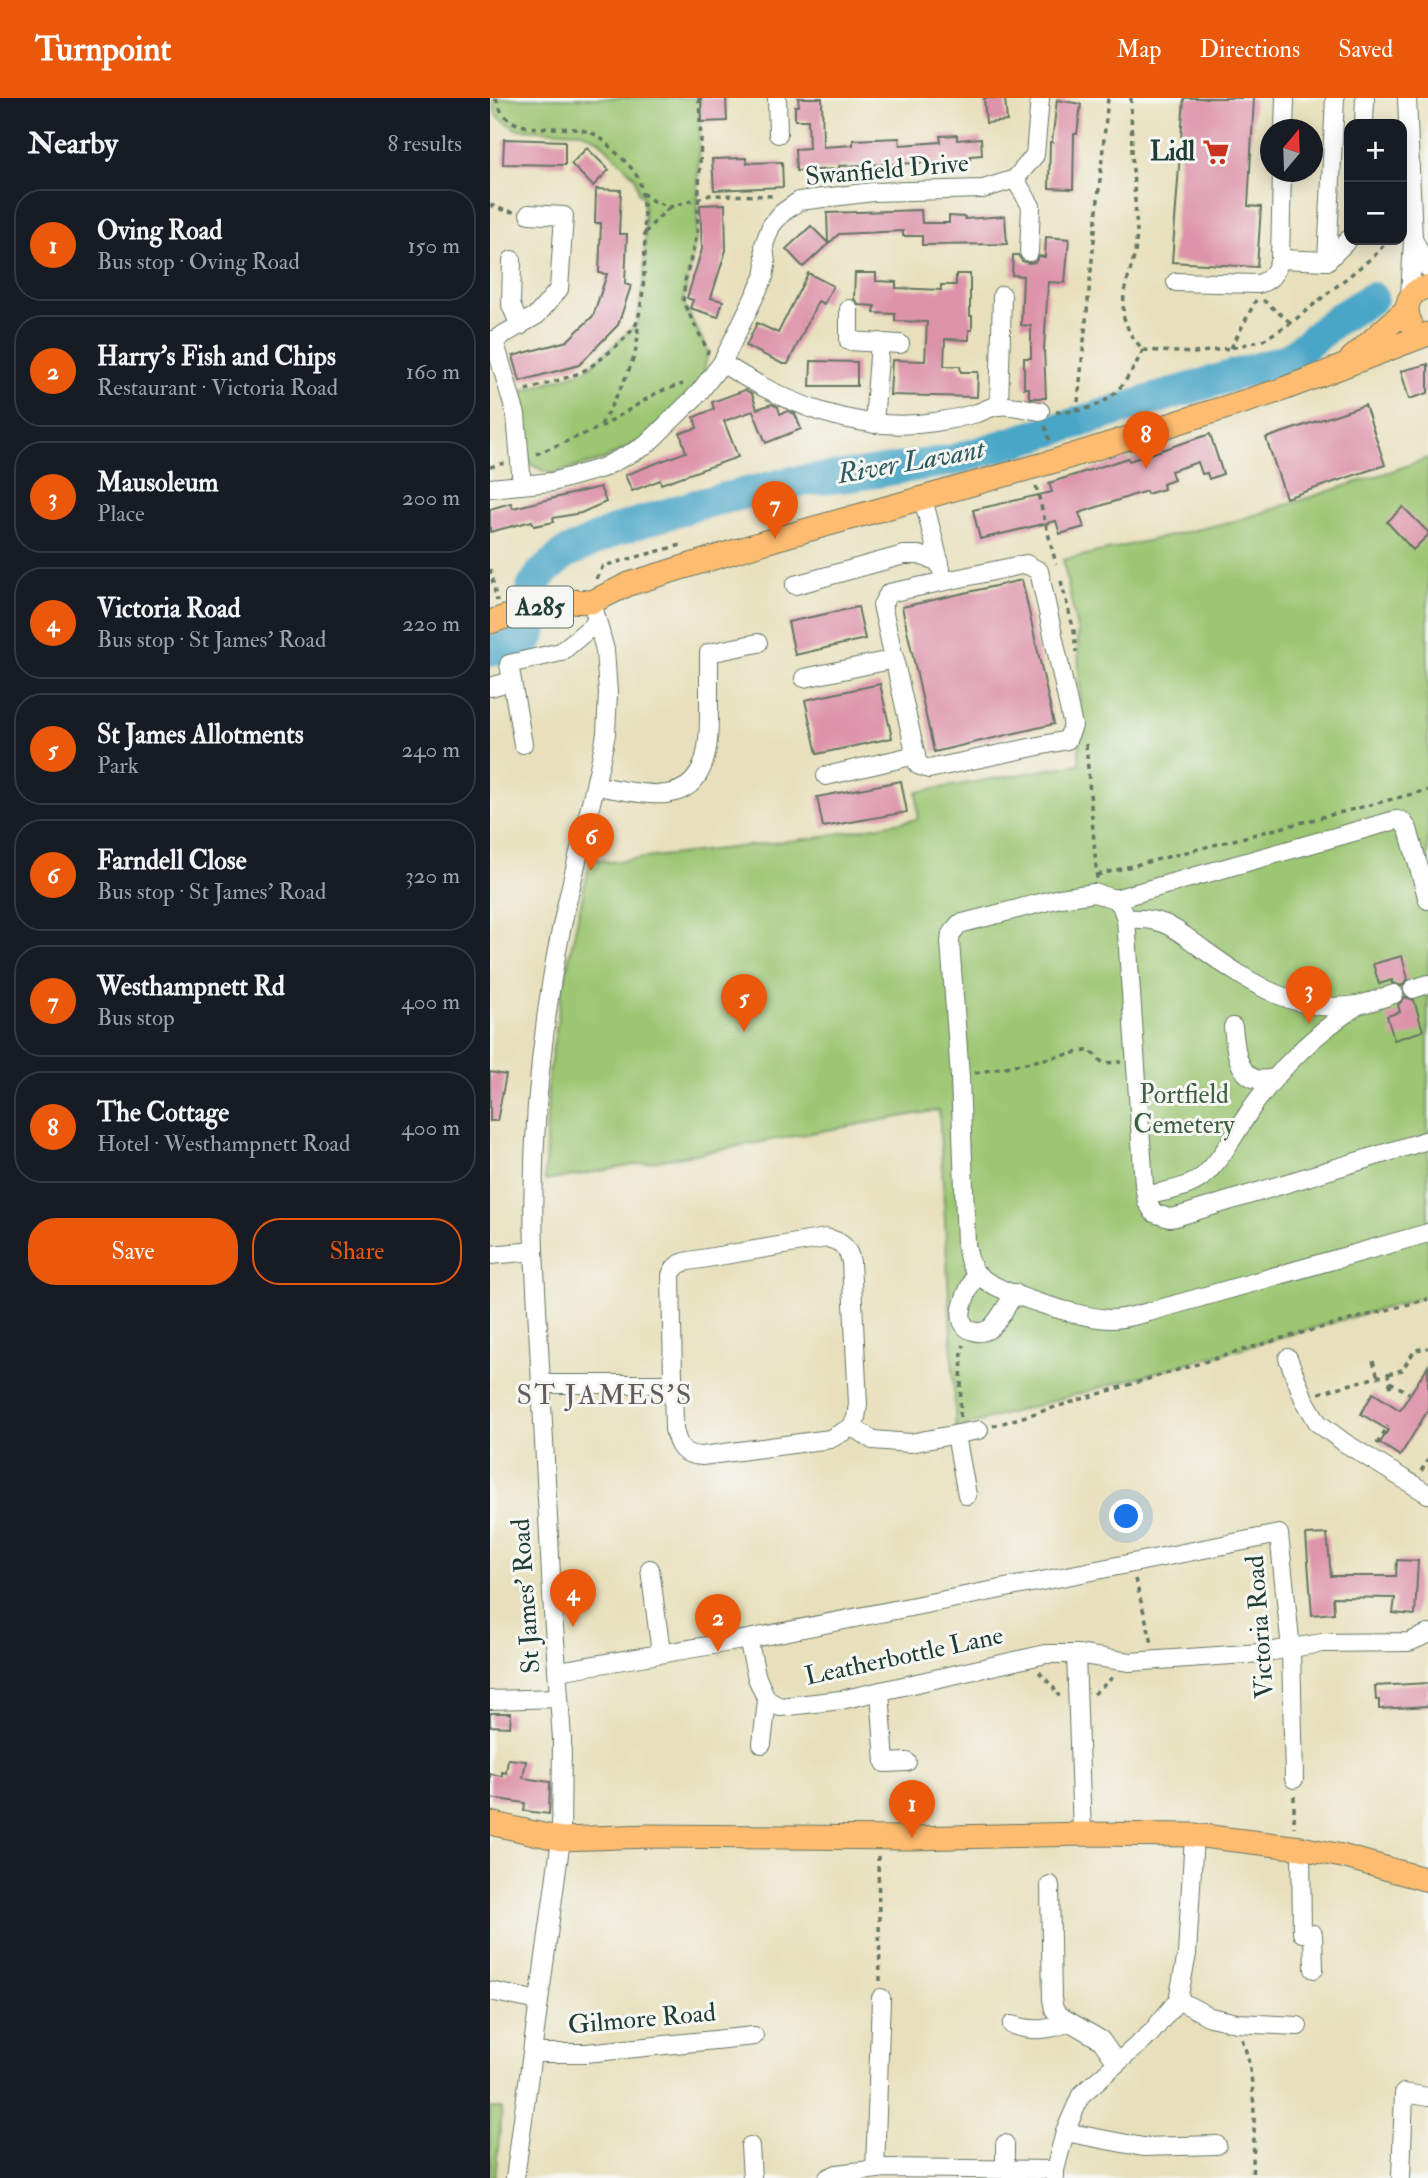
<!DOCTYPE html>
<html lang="en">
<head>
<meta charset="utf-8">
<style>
  body { margin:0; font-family:"IM FELL Double Pica",serif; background:#20242c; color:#f1f3f6 }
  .controls { position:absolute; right:21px; top:21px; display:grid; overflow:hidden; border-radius:14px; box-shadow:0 4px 18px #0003 }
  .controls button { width:63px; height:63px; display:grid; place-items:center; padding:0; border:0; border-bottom:2px solid #363941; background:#171b24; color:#f1f3f6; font:35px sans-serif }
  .compass { position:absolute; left:770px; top:21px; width:63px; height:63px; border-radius:50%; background:#171b24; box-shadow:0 4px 18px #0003; rotate:19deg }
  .you { position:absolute; left:637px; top:1419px; width:24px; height:24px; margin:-18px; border:5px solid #fff; border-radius:50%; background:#1a73e8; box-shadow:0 0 0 10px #1a73e833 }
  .badge { display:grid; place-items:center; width:46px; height:46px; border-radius:50%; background:#ea580c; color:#fff; font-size:23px; font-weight:700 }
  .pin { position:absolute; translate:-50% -58px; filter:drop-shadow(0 2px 4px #0008) }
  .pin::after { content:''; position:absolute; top:37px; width:24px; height:21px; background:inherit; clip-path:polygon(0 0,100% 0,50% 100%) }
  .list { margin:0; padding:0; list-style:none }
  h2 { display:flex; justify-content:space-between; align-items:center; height:91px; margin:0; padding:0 28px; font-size:30px }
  h2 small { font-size:23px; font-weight:400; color:#9ea1a6 }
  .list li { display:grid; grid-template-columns:46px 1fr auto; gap:21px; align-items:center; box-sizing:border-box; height:112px; margin:0 14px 14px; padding:0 14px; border:2px solid #363941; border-radius:28px }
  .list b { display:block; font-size:26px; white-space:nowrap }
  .list p { margin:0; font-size:23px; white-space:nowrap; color:#9ea1a6 }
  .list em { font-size:23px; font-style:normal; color:#9ea1a6 }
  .actions { display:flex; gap:14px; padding:21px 28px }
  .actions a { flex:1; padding:16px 0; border:2px solid #ea580c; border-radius:28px; text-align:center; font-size:24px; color:#ea580c }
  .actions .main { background:#ea580c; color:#fff }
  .map { position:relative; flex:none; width:938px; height:2080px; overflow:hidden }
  header { display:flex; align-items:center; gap:42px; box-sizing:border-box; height:98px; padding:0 35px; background:#ea580c; color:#fff }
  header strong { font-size:33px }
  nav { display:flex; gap:38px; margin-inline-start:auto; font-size:24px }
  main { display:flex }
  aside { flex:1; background:#171b24 }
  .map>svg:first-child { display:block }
</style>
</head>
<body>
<header>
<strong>Turnpoint</strong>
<nav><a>Map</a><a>Directions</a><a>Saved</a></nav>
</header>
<main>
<aside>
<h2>Nearby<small>8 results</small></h2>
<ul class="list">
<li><span class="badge">1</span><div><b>Oving Road</b><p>Bus stop · Oving Road</p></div><em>150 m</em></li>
<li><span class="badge">2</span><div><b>Harry's Fish and Chips</b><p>Restaurant · Victoria Road</p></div><em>160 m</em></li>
<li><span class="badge">3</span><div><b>Mausoleum</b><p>Place</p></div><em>200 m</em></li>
<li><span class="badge">4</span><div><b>Victoria Road</b><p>Bus stop · St James' Road</p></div><em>220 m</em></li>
<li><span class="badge">5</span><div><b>St James Allotments</b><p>Park</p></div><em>240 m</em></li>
<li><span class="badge">6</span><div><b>Farndell Close</b><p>Bus stop · St James' Road</p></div><em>320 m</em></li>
<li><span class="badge">7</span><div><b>Westhampnett Rd</b><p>Bus stop</p></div><em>400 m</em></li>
<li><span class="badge">8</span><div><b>The Cottage</b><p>Hotel · Westhampnett Road</p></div><em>400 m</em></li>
</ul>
<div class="actions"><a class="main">Save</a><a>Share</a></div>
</aside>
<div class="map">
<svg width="938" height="2080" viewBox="0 0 938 2080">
  <rect width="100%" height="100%" fill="#f6f6f2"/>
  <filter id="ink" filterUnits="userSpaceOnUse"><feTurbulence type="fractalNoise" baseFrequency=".0143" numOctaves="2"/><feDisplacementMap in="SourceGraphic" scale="14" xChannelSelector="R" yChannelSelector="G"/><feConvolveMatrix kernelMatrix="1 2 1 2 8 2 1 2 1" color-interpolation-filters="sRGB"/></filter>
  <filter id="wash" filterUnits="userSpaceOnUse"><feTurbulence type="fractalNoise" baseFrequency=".00686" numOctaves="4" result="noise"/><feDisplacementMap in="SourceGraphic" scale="28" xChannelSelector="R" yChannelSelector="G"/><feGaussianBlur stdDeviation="1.57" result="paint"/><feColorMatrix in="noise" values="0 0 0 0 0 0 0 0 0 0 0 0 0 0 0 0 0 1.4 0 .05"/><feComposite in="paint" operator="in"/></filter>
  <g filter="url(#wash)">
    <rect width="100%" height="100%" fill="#e8e0bc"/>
    <g fill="#9cc672" stroke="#5e8253" stroke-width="2">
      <path d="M3,0H210L207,137L193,204L218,253L212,284L151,342L113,362L61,376L40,366L29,294L96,272L147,226L154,180L155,134L153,98L149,96L145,79L109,42L92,34L26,31L6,17Z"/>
      <path d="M938,360V1198L466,1330L449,1012L55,1083L58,981L73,887L101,760L120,764L324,740L428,721L427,694L589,666L590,590L587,531L573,462L749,422L902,373Z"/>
      <path d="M0,2010L12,2011L5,2080H0Z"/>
    </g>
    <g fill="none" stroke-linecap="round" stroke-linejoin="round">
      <g stroke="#49a6c7" stroke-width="32">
        <path d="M42,495V490L51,476L74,456L126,432L206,407L302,384L367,377L464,362L800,260L846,222L882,200"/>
        <path d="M0,553L37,543L42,532"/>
      </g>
    </g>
    <g id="blocks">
      <g fill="#dd93aa">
        <path d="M211,0H236L237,23L212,24Z"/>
        <path d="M308,0H332L333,49L363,47V42L409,40L410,47L451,44L450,38L467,37V42L491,40L492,57L480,58V63L349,68V71L306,73L305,51L319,50L318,22H305V8H309Z"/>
        <path d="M494,0H515L517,23L496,25Z"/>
        <path d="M694,0H764L758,108L771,109L767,169L682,164Z"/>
        <path d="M567,2L591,6L587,36H584L583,91L559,90L560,44H562Z"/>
        <path d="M14,41L75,43V67L13,66Z"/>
        <path d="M97,50L119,72L103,88L81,66Z"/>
        <path d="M256,60L257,65L292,64L293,89L224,92L222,61Z"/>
        <path d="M106,91L131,92L129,136H137L135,186L141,188L128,227L89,267L30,283L23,258L77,243L103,218L117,176L109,175L111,125H105Z"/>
        <path d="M235,106L236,152L221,200L233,203L228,219L200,210L203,202L197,200L212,151L210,107Z"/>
        <path d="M431,112L432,125H459V118L475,119V121L515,118L517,146L432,147V138H413V133L349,136L313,169L296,151L321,128L338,145L337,115Z"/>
        <path d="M556,139L579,141L575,185L558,184L554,251L556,300H541L539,299V290H534V260H541V228L531,227L533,178L522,177L523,157H528L532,163L538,165L545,164L549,158L555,159Z"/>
        <path d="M318,175L343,188L334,206L328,203L298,266H293L256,248L267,225L288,235Z"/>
        <path d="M365,175H386V183L406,184V190L451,192V187H466V176H480V218H482V232H479V242L455,241L454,268H470L471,274H488L487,299L400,297L402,262L435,263L437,224L405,223V216L384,215L385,208L369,207L364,201Z"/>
        <path d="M321,263L367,264V288H320Z"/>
        <path d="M938,266V295L919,301L911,273Z"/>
        <path d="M255,292L262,296L267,311L282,306L288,309L290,316L298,313L305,316L311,331L276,345L263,313L234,323L248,359L171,386L170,382L142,393L135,377L196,354L190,335L207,330L204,319L224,311L222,304Z"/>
        <path d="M875,307L895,367L796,400L776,340Z"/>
        <path d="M720,336L733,376L719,381L717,375L712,376L708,364L681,373L684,382L673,386L674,391L657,396L656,393L589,415L594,429L570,436L566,423L490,441L483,412L562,394L559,385L638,360L639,363Z"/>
        <path d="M110,389L116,404L91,415L63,420L64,424L44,428L42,423L0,434V411L21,405L23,410Z"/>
        <path d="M913,409L938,434V437L923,452L897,424Z"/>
        <path d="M532,482L564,626L444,654L412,509Z"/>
        <path d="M368,509L375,541L305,557L298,524Z"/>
        <path d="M390,586L402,640L327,656L315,602Z"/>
        <path d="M411,683L417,714L333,729L327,699Z"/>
        <path d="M912,858L918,881L912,888L902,885V882L889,886L883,866Z"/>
        <path d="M915,899L924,902L933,933L904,942L897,918L910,914L908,907Z"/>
        <path d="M0,974L16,977L7,1023H0Z"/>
        <path d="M938,1268V1312L910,1358L890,1345L898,1332L871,1316L883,1295L910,1312Z"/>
        <path d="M837,1436L841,1478H906L907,1462L928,1463L925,1517L903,1515L905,1500L843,1499L844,1515L822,1517L816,1437Z"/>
        <path d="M938,1585V1608L889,1611V1602H886L885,1588Z"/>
        <path d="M0,1615H21L20,1629L0,1628Z"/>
        <path d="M18,1661L36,1663L33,1680L60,1684L59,1716L34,1713L35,1705L0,1700V1676L12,1678V1674L16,1675Z"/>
      </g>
    </g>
  </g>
  <g filter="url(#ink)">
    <use href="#blocks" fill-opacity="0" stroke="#657664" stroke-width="2"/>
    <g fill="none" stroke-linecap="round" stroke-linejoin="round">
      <g stroke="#657664" stroke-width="20">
        <g id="minor">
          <path d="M287,0L288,36"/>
          <path d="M917,0L923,141L920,200"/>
          <path d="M874,26L875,0"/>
          <path d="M794,32L795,0"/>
          <path d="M525,81L541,108L539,154"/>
          <path d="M923,141L938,170"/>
          <path d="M790,161L837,163L859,141"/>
          <path d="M22,162L21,207L30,228"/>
          <path d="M837,163L845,0"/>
          <path d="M686,184L768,186C781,183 787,173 790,161L792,74"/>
          <path d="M359,211V243L410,246"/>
          <path d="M4,242L47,217L69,191L74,118L39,116"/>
          <path d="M0,243L4,242L26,317L32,387"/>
          <path d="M232,265C296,306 367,336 445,324C459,322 473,319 487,315C493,313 500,309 507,308C520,306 537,311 550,313"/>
          <path d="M509,308L512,197"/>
          <path d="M384,326L390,244"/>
          <path d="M0,390L62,384L112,370L155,348L207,297L232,265L274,179L276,167L274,147L281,128L292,115L309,103L383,94L493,91L525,81L545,57L550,0"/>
          <path d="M433,400L451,471"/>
          <path d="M536,466L549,473L583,628L577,642L439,671L428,667L392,507L399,495Z"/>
          <path d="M305,487L414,457H429L450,464"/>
          <path d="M314,580L405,561"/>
          <path d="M22,583L33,646"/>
          <path d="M0,589L22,583L19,566L71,554L107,524"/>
          <path d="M336,678L426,657"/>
          <path d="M106,688C129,691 153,698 176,696C220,691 219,643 219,609C219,591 219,573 219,555L268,545"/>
          <path d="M625,801L906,722L912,723L918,731L938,802"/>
          <path d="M636,821L654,1087L657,1104L664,1115L679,1120L686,1119L938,1042"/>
          <path d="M923,891L938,886"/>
          <path d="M904,896C892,900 879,905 867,907C807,917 760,885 714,852C684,830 675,819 636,821L631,807L625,801L604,795L570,800L469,826L461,836L460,844L470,979L476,1146C478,1156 479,1168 487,1176C506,1195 594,1221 621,1221C634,1221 647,1217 659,1214L938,1135"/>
          <path d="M743,929C745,945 746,975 766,981C771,982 779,981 784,980"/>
          <path d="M656,1098C674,1093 697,1091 712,1079C732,1062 748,1030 763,1008C791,969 827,934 868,907"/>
          <path d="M336,1140C351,1143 358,1149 361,1164L368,1306L366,1320L362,1329L340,1341L212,1358C192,1357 188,1349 184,1331L181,1177C185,1167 190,1165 199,1163Z"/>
          <path d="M0,1157L44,1153"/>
          <path d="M486,1175C480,1190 458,1225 483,1233C488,1235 494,1234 499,1231C509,1224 517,1206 525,1195"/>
          <path d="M798,1260L814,1301L828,1325L855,1345L938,1396"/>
          <path d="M50,1286H182"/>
          <path d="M362,1329L383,1342L420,1345L489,1332"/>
          <path d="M466,1337L477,1397"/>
          <path d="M160,1471L171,1555"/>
          <path d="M258,1541L267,1580L277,1602L290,1609L351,1602L556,1556H586L640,1564L771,1555L832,1545L919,1544L938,1536"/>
          <path d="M586,1556L592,1736"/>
          <path d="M68,1573L258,1541L789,1436L801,1551L804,1681"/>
          <path d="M390,1593L395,1665L417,1664"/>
          <path d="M0,1602L69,1600"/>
          <path d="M272,1646L277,1602"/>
          <path d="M811,1750L812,1835L823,1836L824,1871"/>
          <path d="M560,1787L562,1901L564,1911L568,1917L611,1942L627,1965"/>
          <path d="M0,1893L49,1903"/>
          <path d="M688,1902L720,1919L747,1925L808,1928"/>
          <path d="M522,1927C544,1934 559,1932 580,1924"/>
          <path d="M43,1955H96L264,1938"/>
          <path d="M575,2034L653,2049L727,2047"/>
          <path d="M515,2046V2071"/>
          <path d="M260,2048L262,2080"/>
          <path d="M385,2071L391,1900"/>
          <path d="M25,2080L71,1741L72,1641L63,1515L44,1153C41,1063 47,975 61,887C74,802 100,720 116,636L118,595L115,552L102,504"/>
          <path d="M338,2080L347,2076L396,2070L565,2072"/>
          <path d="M565,2080V2072L575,2034L591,1997L661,1935L688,1902L697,1856L704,1737"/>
          <path d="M911,2080L914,1995L938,1999"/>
        </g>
      </g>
      <g stroke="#657664" stroke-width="25">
        <g id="major">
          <path d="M921,226C912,209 919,192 938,189"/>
          <path d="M862,260L916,212"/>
          <path d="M0,524L40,511L77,503L102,504L139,486L285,441L565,363L788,293L938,236"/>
          <path d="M0,1725L71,1741L160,1738L422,1740L592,1736L704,1737L811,1750L852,1758L938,1782"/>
        </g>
      </g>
      <g stroke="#657664" stroke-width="3.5" stroke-dasharray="5 5" stroke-linecap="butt">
        <path d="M6,0C19,53 86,12 116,45C126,55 141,67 148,80C158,102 157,209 145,228C135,242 111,262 97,271C81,280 54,286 36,292"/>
        <path d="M209,0L211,41L207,137L195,183L193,204L218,253L217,256"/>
        <path d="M641,0L642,57L647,134L645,156L634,194L633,217L640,236L653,252L704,255L741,250L773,242L801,225L884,158L898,142"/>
        <path d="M152,95L163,103L180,109L220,97L285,98"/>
        <path d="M0,107L16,113L24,114"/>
        <path d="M155,135L166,122L180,109"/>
        <path d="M773,202L801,225"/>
        <path d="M741,250L766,202"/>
        <path d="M566,314C615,315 633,293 653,252"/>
        <path d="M587,314L618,0"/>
        <path d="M111,327C125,299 153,257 147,226"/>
        <path d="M555,328L560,344"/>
        <path d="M46,356L111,329L168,294L193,286"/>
        <path d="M0,369L15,365"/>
        <path d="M546,388L566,466"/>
        <path d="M0,471L7,503"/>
        <path d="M106,481L113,468L195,446"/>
        <path d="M571,483L584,533L586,554"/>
        <path d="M596,646L607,781"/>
        <path d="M607,777L938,692"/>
        <path d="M485,975L600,952L613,965L631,964"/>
        <path d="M883,1263L888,1279"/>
        <path d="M898,1276L912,1272L925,1252L938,1250"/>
        <path d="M900,1284L919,1295"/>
        <path d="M829,1295L898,1276L901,1291"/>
        <path d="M470,1319L472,1251L474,1247"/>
        <path d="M503,1328L793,1240L938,1201"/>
        <path d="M887,1346L898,1328"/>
        <path d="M931,1373L938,1362"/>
        <path d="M645,1481L662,1545"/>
        <path d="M549,1574L564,1590L566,1597H570"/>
        <path d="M604,1596L624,1578"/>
        <path d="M804,1698V1729"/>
        <path d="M388,1758L390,1884"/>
        <path d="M752,1941C767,1981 765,2037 762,2080"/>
      </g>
      <use href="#minor" stroke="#fff" stroke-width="18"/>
      <use href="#major" stroke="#febc70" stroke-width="23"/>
    </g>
  </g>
  <defs>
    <g id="supermarket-bare" transform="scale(2.1)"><path d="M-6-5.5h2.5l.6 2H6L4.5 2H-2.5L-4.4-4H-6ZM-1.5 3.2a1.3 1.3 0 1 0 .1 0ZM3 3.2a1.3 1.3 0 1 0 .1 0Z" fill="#c8321e" stroke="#f6f6f2" stroke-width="2.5" paint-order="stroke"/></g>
  </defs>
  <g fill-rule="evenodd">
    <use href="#supermarket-bare" x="726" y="54"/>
  </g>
  <g text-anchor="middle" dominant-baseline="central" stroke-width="6" stroke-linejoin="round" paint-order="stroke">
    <rect fill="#f6f6f2" stroke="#60746d" stroke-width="2" x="17" y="488.5" width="66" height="41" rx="5"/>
    <g font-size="24" font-weight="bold" fill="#1f3d34">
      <text x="50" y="509">A285</text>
    </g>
    <g font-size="26" font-weight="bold" fill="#1f3d34" stroke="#f6f6f2" text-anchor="end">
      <text x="705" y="54">Lidl</text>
    </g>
    <g font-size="26" fill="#1f3d34" stroke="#f6f6f2">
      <text transform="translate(397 72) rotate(-5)">Swanfield Drive</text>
      <text transform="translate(36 1498) rotate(-94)">St James' Road</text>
      <text transform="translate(770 1529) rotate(-94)">Victoria Road</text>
      <text transform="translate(414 1558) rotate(-12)">Leatherbottle Lane</text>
      <text transform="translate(152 1921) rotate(-5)">Gilmore Road</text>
    </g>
    <g font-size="26" fill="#3e5f44" stroke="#f6f6f2">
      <text x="694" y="997">Portfield<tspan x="694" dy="30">Cemetery</tspan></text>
    </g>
    <g font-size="28" font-style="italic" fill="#2c5c60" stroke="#f6f6f2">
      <text transform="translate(421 364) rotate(-10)">River Lavant</text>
    </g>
    <g font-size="28" letter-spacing="2" fill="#625b5d" stroke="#f6f6f2">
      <text x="115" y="1297">ST JAMES'S</text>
    </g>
  </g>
</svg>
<div class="controls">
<button>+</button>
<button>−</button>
</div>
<svg class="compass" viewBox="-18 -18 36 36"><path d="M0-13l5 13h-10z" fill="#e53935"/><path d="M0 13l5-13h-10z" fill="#9ea1a6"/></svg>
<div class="you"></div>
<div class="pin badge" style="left:422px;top:1740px">1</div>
<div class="pin badge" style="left:228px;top:1554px">2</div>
<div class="pin badge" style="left:819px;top:926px">3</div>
<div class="pin badge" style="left:83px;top:1529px">4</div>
<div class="pin badge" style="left:254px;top:934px">5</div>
<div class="pin badge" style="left:101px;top:773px">6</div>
<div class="pin badge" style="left:285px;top:441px">7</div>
<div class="pin badge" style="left:656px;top:371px">8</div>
</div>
</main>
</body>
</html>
